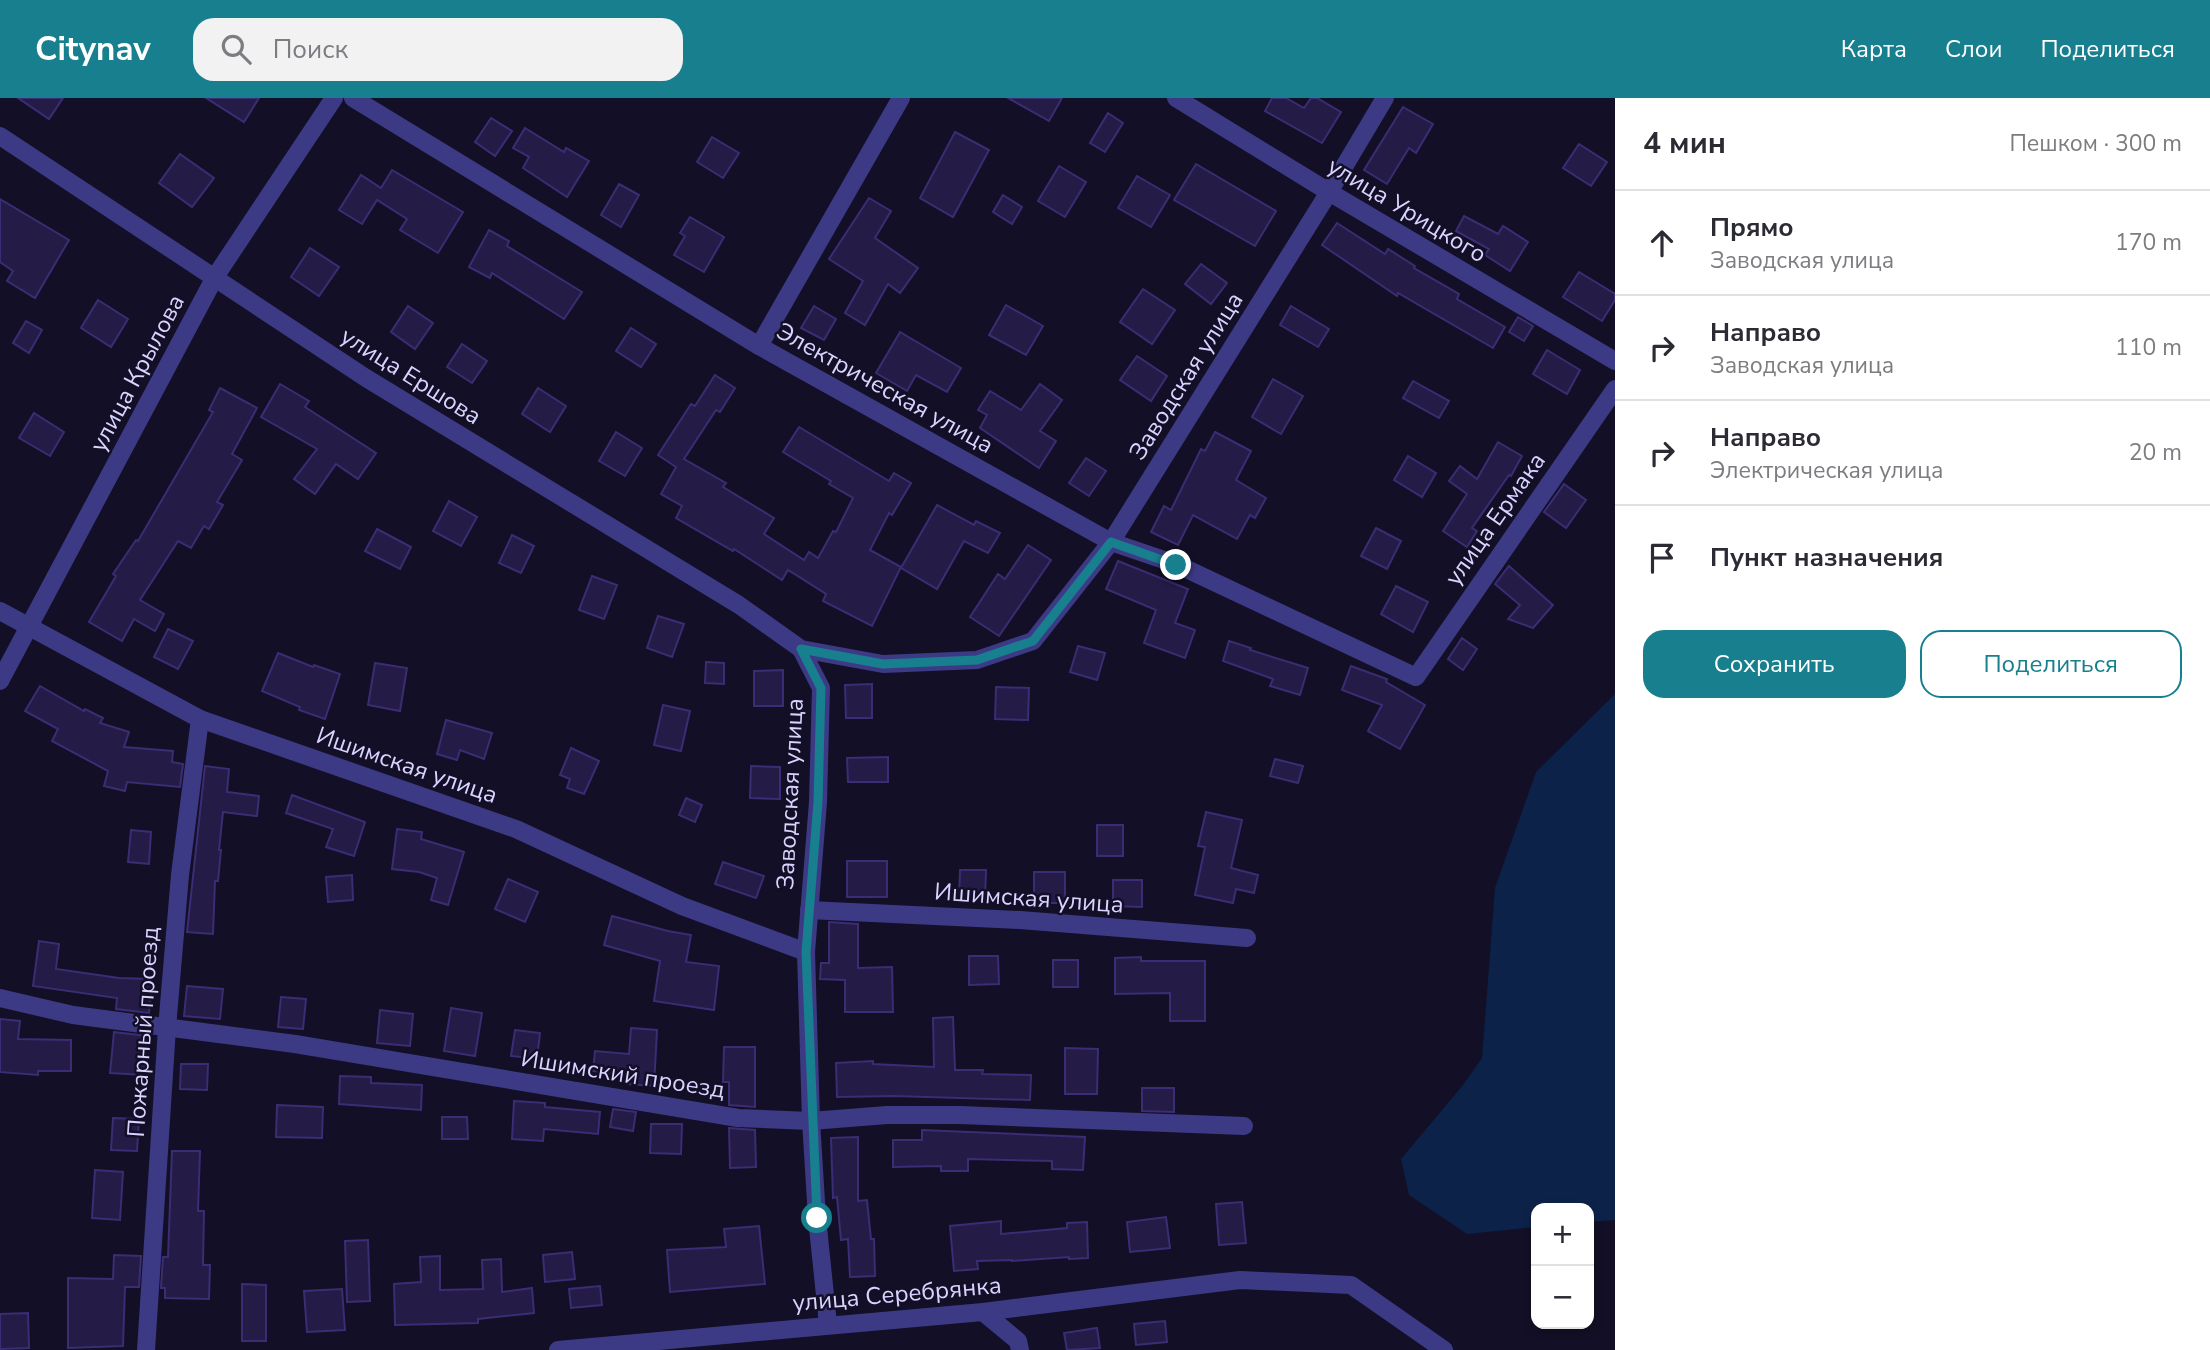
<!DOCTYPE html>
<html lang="ru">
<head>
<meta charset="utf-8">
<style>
  body { margin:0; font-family:"Nunito Sans",sans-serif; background:#f2f2f3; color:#2b2b33 }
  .controls { position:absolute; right:21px; bottom:21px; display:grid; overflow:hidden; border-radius:14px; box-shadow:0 4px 10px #0003 }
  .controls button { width:63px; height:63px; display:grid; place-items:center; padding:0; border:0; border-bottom:2px solid #e1e1e2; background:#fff; color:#2b2b33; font:35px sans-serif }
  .stop { position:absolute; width:21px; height:21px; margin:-16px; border:5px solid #187f8f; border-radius:50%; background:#fff }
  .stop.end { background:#187f8f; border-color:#fff; box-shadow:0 2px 7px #0008 }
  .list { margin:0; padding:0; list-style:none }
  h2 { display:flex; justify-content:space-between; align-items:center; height:91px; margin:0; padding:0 28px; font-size:30px }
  h2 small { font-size:23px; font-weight:400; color:#7c7c81 }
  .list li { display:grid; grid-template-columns:46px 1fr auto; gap:21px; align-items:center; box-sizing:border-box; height:105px; padding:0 28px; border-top:2px solid #e1e1e2 }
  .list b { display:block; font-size:26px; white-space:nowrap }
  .list p { margin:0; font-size:23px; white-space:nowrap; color:#7c7c81 }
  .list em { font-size:23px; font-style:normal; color:#7c7c81 }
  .actions { display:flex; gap:14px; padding:21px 28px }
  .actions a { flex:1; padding:16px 0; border:2px solid #187f8f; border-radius:21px; text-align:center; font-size:24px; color:#187f8f }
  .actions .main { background:#187f8f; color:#fff }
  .icon { flex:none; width:38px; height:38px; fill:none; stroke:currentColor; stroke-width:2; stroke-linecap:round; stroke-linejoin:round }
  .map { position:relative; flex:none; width:1615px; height:1252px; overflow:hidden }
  header { display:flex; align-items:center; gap:42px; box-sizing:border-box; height:98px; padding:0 35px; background:#187f8f; color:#fff }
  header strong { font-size:33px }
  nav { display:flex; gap:38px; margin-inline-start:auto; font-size:24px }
  .search { width:490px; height:63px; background:#f2f2f3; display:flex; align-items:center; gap:18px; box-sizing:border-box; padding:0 24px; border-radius:21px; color:#7c7c81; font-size:26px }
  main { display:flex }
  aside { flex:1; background:#fff }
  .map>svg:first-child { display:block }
</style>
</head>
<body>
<header>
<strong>Citynav</strong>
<div class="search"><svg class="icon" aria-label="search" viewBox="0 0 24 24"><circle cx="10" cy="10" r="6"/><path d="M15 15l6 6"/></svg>Поиск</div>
<nav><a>Карта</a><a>Слои</a><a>Поделиться</a></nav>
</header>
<main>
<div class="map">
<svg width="1615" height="1252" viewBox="0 0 1615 1252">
  <rect width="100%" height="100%" fill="#130f26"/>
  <path fill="#0c2248" d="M1615,596V1122L1589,1124V1110H1536V1129L1467,1136L1409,1097L1401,1061L1463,987L1482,960L1495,790L1536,674Z"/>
  <g fill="#241b47" stroke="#3b2d73" stroke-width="2">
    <path d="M18,0H63L49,21Z"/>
    <path d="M206,0H259L244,24Z"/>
    <path d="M1008,0H1062L1049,23Z"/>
    <path d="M1272,0H1286L1304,10L1311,0H1317L1341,14L1322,45L1265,13Z"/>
    <path d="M1403,9L1433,26L1416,55L1409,50L1387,86L1364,72Z"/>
    <path d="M1108,15L1123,25L1105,54L1090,45Z"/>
    <path d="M491,20L512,33L495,58L475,44Z"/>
    <path d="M525,30L564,54L566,50L589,63L567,99L523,70L529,59L513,50Z"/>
    <path d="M955,34L989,52L953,119L920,100Z"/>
    <path d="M712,39L739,55L723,80L697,64Z"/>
    <path d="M1579,46L1607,64L1591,88L1563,70Z"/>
    <path d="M180,56L214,80L192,109L159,85Z"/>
    <path d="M1196,66L1276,113L1255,148L1174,102Z"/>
    <path d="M1059,68L1086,84L1065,119L1038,103Z"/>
    <path d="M392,72L463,114L438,155L400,132L407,121L377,102L362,126L339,112L361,77L381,90Z"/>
    <path d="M1137,78L1170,97L1151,129L1118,110Z"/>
    <path d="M619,86L639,97L621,129L601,117Z"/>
    <path d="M1003,97L1022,109L1012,126L993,114Z"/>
    <path d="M869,100L891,113L875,140L918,170L900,195L888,186L865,227L845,215L863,183L829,161Z"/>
    <path d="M0,101L69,142L35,200L7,183L13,173L0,164Z"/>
    <path d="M1464,118L1498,136L1503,128L1528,144L1510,173L1485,157L1489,151L1456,133Z"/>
    <path d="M690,119L724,139L704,174L674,157L685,138L680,135Z"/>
    <path d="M1337,125L1385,156L1388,151L1415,168L1414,170L1459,196L1457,201L1505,229L1493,250L1398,195L1397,198L1322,147Z"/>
    <path d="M489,132L509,143L507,148L582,194L564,221L492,175L490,180L469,169Z"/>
    <path d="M310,150L339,169L319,198L291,179Z"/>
    <path d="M1201,166L1227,185L1211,206L1185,186Z"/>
    <path d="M1579,174L1615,196V202L1602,223L1563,199Z"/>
    <path d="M1143,191L1175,212L1152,246L1120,224Z"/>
    <path d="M98,202L128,221L111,249L81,230Z"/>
    <path d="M1006,207L1043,228L1026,257L989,237Z"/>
    <path d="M408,208L433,225L415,251L391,234Z"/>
    <path d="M814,208L836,221L824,242L801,230Z"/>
    <path d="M1291,208L1329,231L1318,249L1280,227Z"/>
    <path d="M1518,219L1533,228L1524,243L1509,234Z"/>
    <path d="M26,223L42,232L29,255L13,245Z"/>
    <path d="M631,230L656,246L641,269L616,253Z"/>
    <path d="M900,234L961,270L947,294L916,277L907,293L876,275Z"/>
    <path d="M462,246L487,263L472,285L447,269Z"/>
    <path d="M1547,252L1580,272L1567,296L1533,276Z"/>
    <path d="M1137,258L1167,278L1151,303L1120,282Z"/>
    <path d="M715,277L735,290L720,314L716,312L684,361L726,385L723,389L774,420L764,436L804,462L809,454L818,460L833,433L836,434L853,400L829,386L831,383L783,354L799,329L889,383L894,375L911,385L892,417L889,415L870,452L901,469L872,528L823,503L826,496L788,472L782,482L734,451L733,453L676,420L682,408L661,396L676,369L658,357L691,306L695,308Z"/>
    <path d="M1273,281L1303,298L1281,336L1252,319Z"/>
    <path d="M1413,283L1449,303L1439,320L1403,300Z"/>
    <path d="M280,286L309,303L305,309L376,355L358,381L336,366L315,396L294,381L317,351L261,319Z"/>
    <path d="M1040,286L1062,302L1040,333L1056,343L1039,370L980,330L987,317L978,312L990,293L1021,312Z"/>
    <path d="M220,290L257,310L232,356L242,362L217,404L223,407L209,431L204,428L191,450L178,443L140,502L164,516L155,533L134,521L122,543L89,524L116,478L113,476L136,442L138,443L213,314L209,312Z"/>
    <path d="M538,290L566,308L550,334L522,316Z"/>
    <path d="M34,315L64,334L50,358L19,340Z"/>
    <path d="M616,334L642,350L625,378L599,363Z"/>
    <path d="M1215,334L1251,353L1236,382L1266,400L1255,420L1250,417L1237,441L1193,417L1178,447L1151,434L1164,408L1171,412L1201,351L1205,353Z"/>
    <path d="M1498,344L1522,358L1511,378L1509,377L1472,430L1477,433L1467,449L1443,433L1467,396L1449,383L1460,368L1477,381Z"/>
    <path d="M1408,358L1436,375L1422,399L1394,382Z"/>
    <path d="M1086,360L1106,373L1089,398L1069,385Z"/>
    <path d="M1564,386L1586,402L1566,430L1544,414Z"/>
    <path d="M449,403L477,419L461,448L433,433Z"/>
    <path d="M937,407L974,427L976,423L1000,435L988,455L964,443L937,491L901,470Z"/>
    <path d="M1376,430L1401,443L1387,471L1361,458Z"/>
    <path d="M377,431L411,449L400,471L365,453Z"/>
    <path d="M512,437L534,448L521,475L499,465Z"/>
    <path d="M1028,447L1051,462L999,538L970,519L998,476L1005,481Z"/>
    <path d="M1118,463L1188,491L1175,525L1195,532L1185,560L1144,545L1156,512L1106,491Z"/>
    <path d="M1509,468L1553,507L1533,530L1508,521L1520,507L1495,486Z"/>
    <path d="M592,478L617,487L604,521L579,512Z"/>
    <path d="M1396,488L1428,504L1413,534L1381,516Z"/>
    <path d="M658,518L684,526L672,559L647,550Z"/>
    <path d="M168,531L193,543L178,571L154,559Z"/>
    <path d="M1462,540L1477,551L1463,572L1448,561Z"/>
    <path d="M1229,543L1251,550L1250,552L1308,570L1300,597L1270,588L1273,581L1223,563Z"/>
    <path d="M1078,548L1105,555L1097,582L1070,574Z"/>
    <path d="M278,555L313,569L314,567L340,576L325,621L299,612L300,609L262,593Z"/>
    <path d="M706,564L724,565V586L705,585Z"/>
    <path d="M375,565L407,570L400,613L368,607Z"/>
    <path d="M1351,568L1387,581L1386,584L1425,607L1400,651L1368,633L1382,607L1342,592Z"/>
    <path d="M783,572V608H754V573Z"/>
    <path d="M872,586V620H846L845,587Z"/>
    <path d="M40,588L84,613L85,611L103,620L100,625L129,634L124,649L173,653L172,664L183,666L180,689L127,684L125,693L104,688L108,673L52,643L58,631L25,613Z"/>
    <path d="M996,589L1029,590L1028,622L995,621Z"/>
    <path d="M663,607L690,613L681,653L654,647Z"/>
    <path d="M446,622L492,635L484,661L460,652L457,662L437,656Z"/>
    <path d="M571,650L599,663L584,696L567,690L570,681L560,677Z"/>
    <path d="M888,659V684H848L847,660Z"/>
    <path d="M1275,661L1303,668L1298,685L1270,678Z"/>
    <path d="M205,668L229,671L227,694L259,698L257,718L223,714L219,752H221L218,783H215L213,836L187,834Z"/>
    <path d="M751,668L780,669V701L750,700Z"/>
    <path d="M292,697L365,724L354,758L326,749L333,731L286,715Z"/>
    <path d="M686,700L702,707L695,724L679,717Z"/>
    <path d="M1206,714L1242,722L1231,770L1258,777L1254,795L1236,791L1233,805L1195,797L1205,749L1198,748Z"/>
    <rect x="1097" y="727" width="26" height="31"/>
    <path d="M397,731L422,734L421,741L464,754L448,807L431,802L437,780L419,774L392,771Z"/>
    <path d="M131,732L151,734L149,766L128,764Z"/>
    <rect x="847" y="763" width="40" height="36"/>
    <path d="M723,764L764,778L756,800L715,786Z"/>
    <path d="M960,772H986L985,802H959Z"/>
    <rect x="1034" y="774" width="31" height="31"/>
    <path d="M352,777L353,802L328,804L326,779Z"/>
    <path d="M508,781L538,794L525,824L495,811Z"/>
    <path d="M1113,782H1142V809L1113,808Z"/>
    <path d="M612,818L668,833L691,837L686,864L719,868L714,912L654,903L660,863L604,847Z"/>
    <path d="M829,824L858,826V870L892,869L893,914H845V882L820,881L821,865H829Z"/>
    <path d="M39,843L59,846L56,871L119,880L152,881L149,915L116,911L117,900L33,888Z"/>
    <path d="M969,858H998L999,886L969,887Z"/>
    <path d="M1141,859V863H1205V923H1170V895L1115,896V860Z"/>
    <rect x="1053" y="862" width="25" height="27"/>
    <path d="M187,888L223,891L220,921L184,918Z"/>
    <path d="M281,899L306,901L303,931L278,929Z"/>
    <path d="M451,910L482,915L475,958L444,953Z"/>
    <path d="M380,912L413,916L410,948L377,945Z"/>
    <path d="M953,919L955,972H983L982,976L1031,977L1030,1002L894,998L837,999L836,965L873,963V966L934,969L933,920Z"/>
    <path d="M0,921L20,923L18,941L71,942V973H38V977L0,974Z"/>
    <path d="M631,930L657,932L654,988L627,986V976L593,973L595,953L629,956Z"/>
    <path d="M515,932L540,935L537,961L511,958Z"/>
    <path d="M114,934L147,938L144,977L110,975Z"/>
    <path d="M724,949H755V1009L729,1007V984H723Z"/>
    <path d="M1065,950L1098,951L1097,996H1065Z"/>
    <path d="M181,966H208L207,992L180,991Z"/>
    <path d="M340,978L371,979V985L422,987L421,1012L339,1006Z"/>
    <path d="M1142,990H1174V1014L1142,1013Z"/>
    <path d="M514,1003L545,1005V1009L600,1014L598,1036L544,1031L543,1043L512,1041Z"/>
    <path d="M277,1007L323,1009L322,1040L276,1039Z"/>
    <path d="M613,1011L636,1014L633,1033L610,1029Z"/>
    <path d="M442,1019H467L468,1041H442Z"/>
    <path d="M113,1020L139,1021L137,1053L111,1052Z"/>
    <path d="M651,1026H682L681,1056L650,1055Z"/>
    <path d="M729,1030L755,1032L756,1069L730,1070Z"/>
    <path d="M922,1032L1085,1039L1083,1072L1052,1071V1063L968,1061V1073H941V1068L893,1069V1042H922Z"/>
    <path d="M858,1039V1103L867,1102L871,1141H874L875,1178L850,1179L848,1141L841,1142L837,1099L833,1100L831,1040Z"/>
    <path d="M172,1053H200L198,1113H204L203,1167H210L209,1201L165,1200V1190H161L163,1159H168Z"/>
    <path d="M95,1072L123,1074L120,1122L92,1120Z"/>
    <path d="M1242,1104L1246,1145L1219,1147L1216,1106Z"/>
    <path d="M1166,1119L1170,1150L1130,1154L1127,1124Z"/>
    <path d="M1001,1123V1136L1067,1130V1125L1087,1124L1088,1160L1069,1161V1159L1012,1163V1162L977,1163L978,1171L954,1173L950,1128Z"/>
    <path d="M759,1128L765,1186L670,1194L667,1152L726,1149L724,1131Z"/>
    <path d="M368,1142L370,1203L347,1204L345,1143Z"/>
    <path d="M572,1154L575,1181L545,1184L543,1157Z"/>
    <path d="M114,1157L141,1158L139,1189H125L123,1248L68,1250V1180L113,1181Z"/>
    <path d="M440,1158V1192L483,1191L482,1162L501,1161L502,1194L532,1190L534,1215L478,1221V1225L395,1227L394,1186L421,1184L420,1159Z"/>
    <path d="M242,1186L266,1187V1243H242Z"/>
    <path d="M600,1188L602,1207L571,1210L569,1191Z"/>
    <path d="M342,1191L345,1232L307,1234L304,1193Z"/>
    <path d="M28,1215L29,1250L0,1251V1216Z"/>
    <path d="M1165,1223L1167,1244L1136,1247L1134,1226Z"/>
    <path d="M1097,1230L1100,1250L1067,1252L1064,1235Z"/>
  </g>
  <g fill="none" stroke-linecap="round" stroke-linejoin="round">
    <g stroke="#3d3a85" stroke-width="18">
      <path d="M353,0L759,248L1111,444L1176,466L1416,579L1615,291"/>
      <path d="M1176,0L1329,94L1615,263"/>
      <path d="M0,38L366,280L739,507L801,551L883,566L977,562L1033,543L1111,444L1329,94L1385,0"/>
      <path d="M759,248L901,0"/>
      <path d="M0,513L200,621L516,731L682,808L806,854"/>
      <path d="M801,551L821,590L818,704L806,854L811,1023L817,1120L828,1226"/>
      <path d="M0,583L215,179L334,0"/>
      <path d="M809,812L1020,822L1247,840"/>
      <path d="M0,900L73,917L295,946L738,1020L811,1023L887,1017H960L1244,1028"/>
      <path d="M983,1214L1018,1243L1020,1252"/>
      <path d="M146,1252L167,930L180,777L200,621"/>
      <path d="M558,1252L983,1214L1240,1182L1351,1187L1444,1252"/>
    </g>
  </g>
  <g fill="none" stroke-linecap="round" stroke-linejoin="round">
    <path stroke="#187f8f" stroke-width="9" d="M817,1120L806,854L818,704L821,590L801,551L883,566L977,562L1033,543L1111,444L1176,467"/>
  </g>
  <g text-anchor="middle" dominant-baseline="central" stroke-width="5" stroke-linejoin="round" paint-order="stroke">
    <g font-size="24" fill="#d9d4ff" stroke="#130f26">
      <text transform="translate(1407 112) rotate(31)">улица Урицкого</text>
      <text transform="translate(137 275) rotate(-62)">улица Крылова</text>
      <text transform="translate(411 278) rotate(32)">улица Ершова</text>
      <text transform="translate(1186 278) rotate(-58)">Заводская улица</text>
      <text transform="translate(885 290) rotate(29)">Электрическая улица</text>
      <text transform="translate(1495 421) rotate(-55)">улица Ермака</text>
      <text transform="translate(407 667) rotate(19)">Ишимская улица</text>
      <text transform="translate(790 696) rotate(-87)">Заводская улица</text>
      <text transform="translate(1029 800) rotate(4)">Ишимская улица</text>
      <text transform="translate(143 934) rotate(-86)">Пожарный проезд</text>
      <text transform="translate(623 976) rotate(9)">Ишимский проезд</text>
      <text transform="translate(897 1196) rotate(-5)">улица Серебрянка</text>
    </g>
  </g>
</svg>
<div class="controls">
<button>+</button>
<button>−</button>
</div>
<div class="stop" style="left:817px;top:1120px"></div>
<div class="stop end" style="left:1176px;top:467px"></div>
</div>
<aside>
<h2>4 мин<small>Пешком · 300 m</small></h2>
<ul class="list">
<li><svg class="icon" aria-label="ahead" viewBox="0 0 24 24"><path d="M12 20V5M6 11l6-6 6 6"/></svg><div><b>Прямо</b><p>Заводская улица</p></div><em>170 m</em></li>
<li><svg class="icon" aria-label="right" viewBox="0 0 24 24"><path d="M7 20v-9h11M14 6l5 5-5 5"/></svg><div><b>Направо</b><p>Заводская улица</p></div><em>110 m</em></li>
<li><svg class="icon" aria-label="right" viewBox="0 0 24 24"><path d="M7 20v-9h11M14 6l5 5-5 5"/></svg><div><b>Направо</b><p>Электрическая улица</p></div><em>20 m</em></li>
<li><svg class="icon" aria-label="arrive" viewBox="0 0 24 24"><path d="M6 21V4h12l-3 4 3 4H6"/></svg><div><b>Пункт назначения</b></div></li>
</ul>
<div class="actions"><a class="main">Сохранить</a><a>Поделиться</a></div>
</aside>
</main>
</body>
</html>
